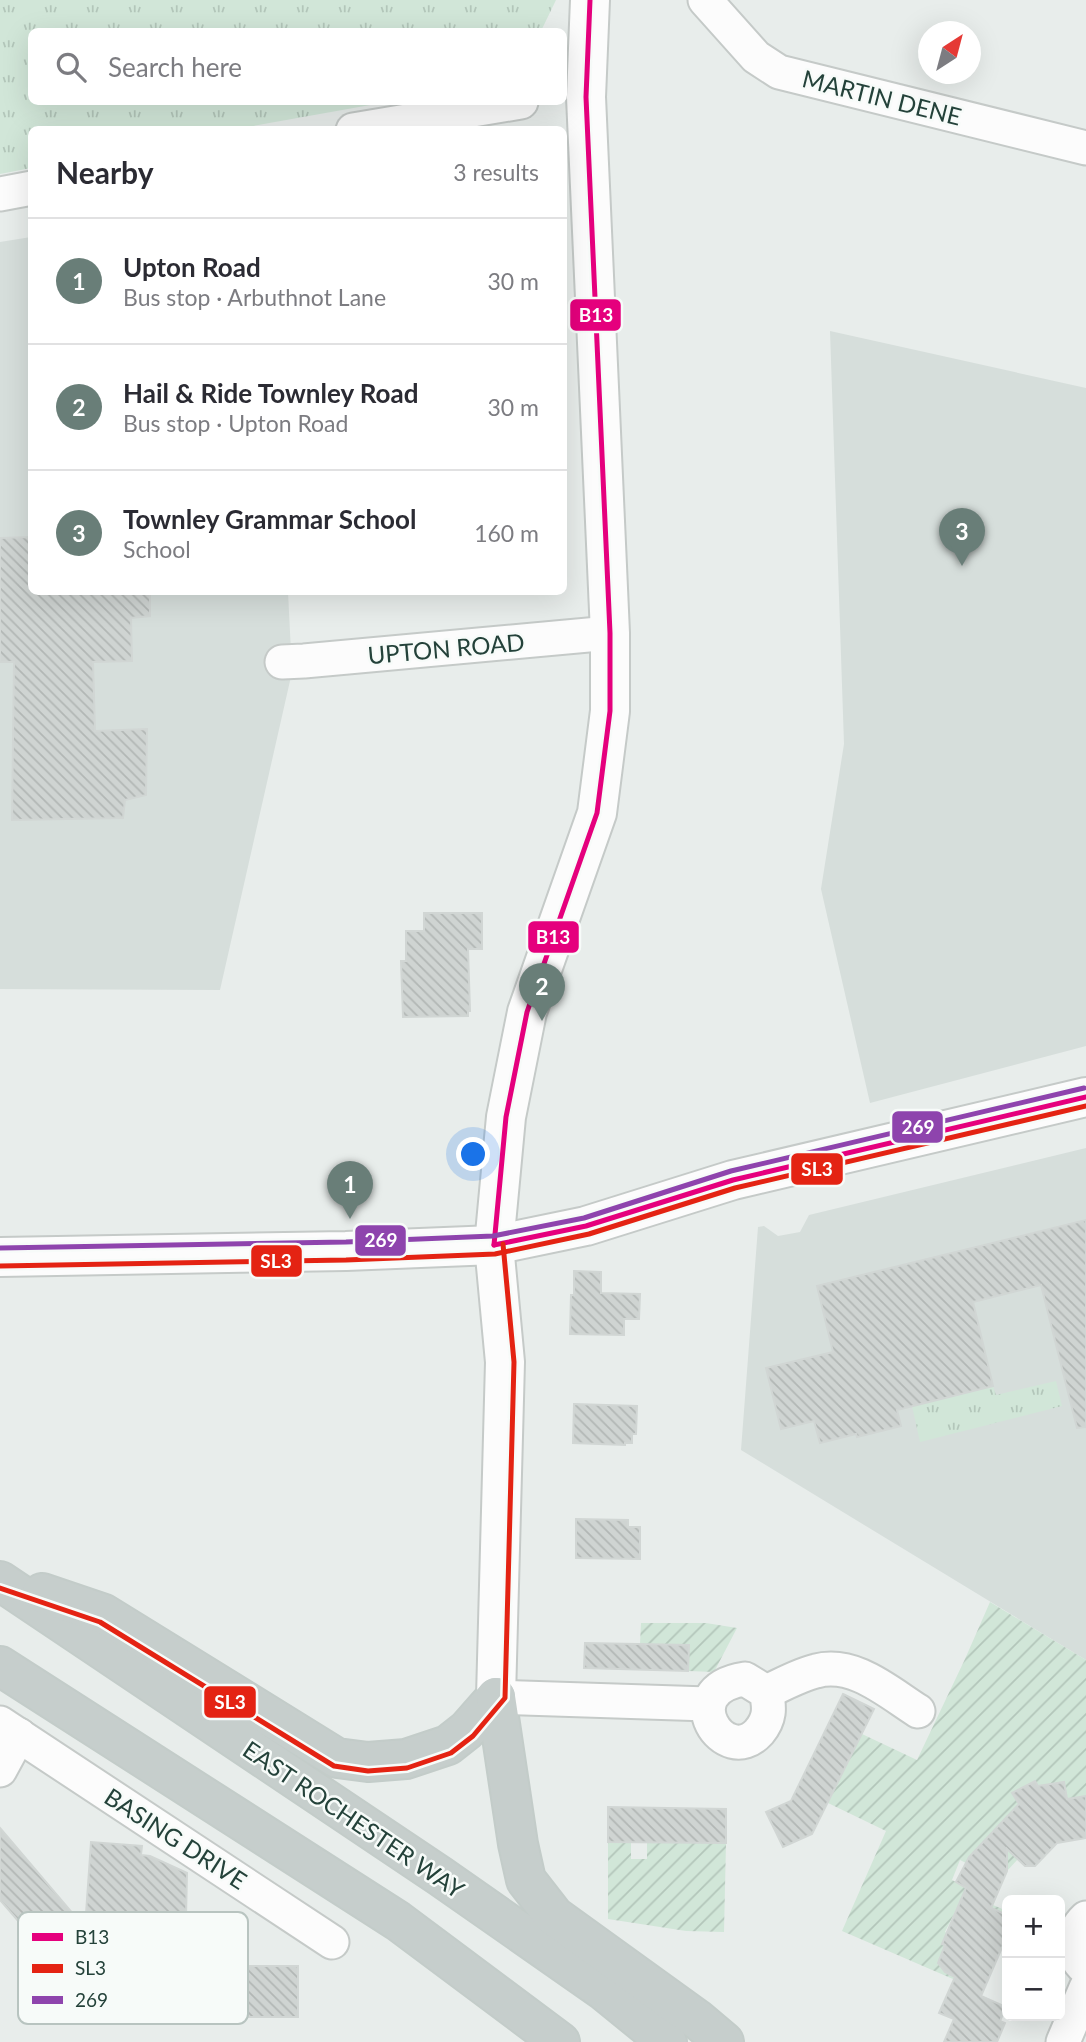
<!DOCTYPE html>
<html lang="en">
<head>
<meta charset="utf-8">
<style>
  body { margin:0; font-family:Lato,sans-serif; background:#f2f2f3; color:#2b2b33 }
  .controls { position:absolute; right:21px; bottom:21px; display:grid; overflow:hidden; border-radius:10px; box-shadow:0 7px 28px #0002 }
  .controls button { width:63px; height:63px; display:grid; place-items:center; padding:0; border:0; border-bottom:2px solid #e1e1e2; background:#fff; color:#2b2b33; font:35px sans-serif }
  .compass { position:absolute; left:918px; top:21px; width:63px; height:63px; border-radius:50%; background:#fff; box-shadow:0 7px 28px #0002; rotate:36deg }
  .you { position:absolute; left:474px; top:1155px; width:24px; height:24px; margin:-18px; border:5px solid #fff; border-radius:50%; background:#1a73e8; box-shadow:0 0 0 10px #1a73e833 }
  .badge { display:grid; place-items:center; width:46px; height:46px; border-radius:50%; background:#697e78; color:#fff; font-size:23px; font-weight:700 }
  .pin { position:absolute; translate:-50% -58px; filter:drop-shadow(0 2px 4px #0008) }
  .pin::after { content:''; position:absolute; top:37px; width:24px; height:21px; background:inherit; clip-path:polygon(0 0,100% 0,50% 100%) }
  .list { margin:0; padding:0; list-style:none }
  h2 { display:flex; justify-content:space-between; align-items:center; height:91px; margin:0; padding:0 28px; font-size:30px }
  h2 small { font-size:23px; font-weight:400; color:#7c7c81 }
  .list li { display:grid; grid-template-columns:46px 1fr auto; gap:21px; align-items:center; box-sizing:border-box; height:126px; padding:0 28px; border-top:2px solid #e1e1e2 }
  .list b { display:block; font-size:26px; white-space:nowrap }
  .list p { margin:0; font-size:23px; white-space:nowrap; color:#7c7c81 }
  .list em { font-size:23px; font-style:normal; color:#7c7c81 }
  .icon { flex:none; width:38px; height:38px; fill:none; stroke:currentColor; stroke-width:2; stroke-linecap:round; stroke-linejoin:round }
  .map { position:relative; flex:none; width:1086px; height:2042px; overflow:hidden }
  .search { position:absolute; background:#fff; box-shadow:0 7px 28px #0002; left:28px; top:28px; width:539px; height:77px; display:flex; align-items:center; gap:18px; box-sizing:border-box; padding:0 24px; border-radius:10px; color:#7c7c81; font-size:26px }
  .panel { position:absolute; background:#fff; box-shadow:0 7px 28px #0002; left:28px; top:126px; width:539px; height:469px; border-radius:10px }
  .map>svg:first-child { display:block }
</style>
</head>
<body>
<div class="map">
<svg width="1086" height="2042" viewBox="0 0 1086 2042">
  <defs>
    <pattern id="grass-tufts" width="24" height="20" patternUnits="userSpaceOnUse" patternTransform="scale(1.75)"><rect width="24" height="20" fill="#d1e6d8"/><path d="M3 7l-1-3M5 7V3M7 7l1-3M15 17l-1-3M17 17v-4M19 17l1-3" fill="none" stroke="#b3c6ba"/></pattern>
    <pattern id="garden-furrows" width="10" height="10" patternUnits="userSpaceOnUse" patternTransform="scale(1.75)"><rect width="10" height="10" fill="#d1e6d8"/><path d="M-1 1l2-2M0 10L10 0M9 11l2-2" fill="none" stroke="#b3c6ba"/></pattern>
    <pattern id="building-back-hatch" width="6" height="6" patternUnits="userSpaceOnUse" patternTransform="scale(1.75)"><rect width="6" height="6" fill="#cfd4d2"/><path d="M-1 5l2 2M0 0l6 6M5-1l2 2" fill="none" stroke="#b2b7b5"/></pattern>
  </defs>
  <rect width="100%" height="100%" fill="#e8edeb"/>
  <g fill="#d6dedb">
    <path d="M31,237L32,592H288L292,672L220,990L0,989V242Z"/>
    <path d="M830,331L1086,388V1046L870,1103L821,889L844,744Z"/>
    <path d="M1086,1148V1660L741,1450L758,1227L764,1226L778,1236L800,1232L809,1215Z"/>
  </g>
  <g fill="url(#grass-tufts)">
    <path d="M0,0H556L541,31L32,32V102H387L236,129L32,130L31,168L0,174Z"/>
    <path d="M1056,1381L1062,1406L920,1442L912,1406L993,1386L996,1395Z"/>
  </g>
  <g fill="url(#garden-furrows)">
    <path d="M990,1602L1086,1660V1796L1067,1799L1064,1782L1049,1784L1027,1825L1012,1811L991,1833L1018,1859L1007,1871L970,1855L966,1863L960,1860L952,1880L995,1901L993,1905L1007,1911V1915L963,1896L945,1932L961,1941L938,1963L947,1973L984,1989L983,1992L842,1931L886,1831L828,1803L862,1734L917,1760L965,1659Z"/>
    <path d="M641,1623H706L737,1628L714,1672L688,1671V1645L640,1644Z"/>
    <path d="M608,1842H631V1859H647V1842L726,1843L724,1932L686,1931L608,1919Z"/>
  </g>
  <g fill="url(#building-back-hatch)" stroke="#d1d6d4" stroke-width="2">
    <path d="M32,537V592H150V616L131,618L132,661L93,662L95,731L147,729L146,795L125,800L123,818L12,820L14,662H0V538Z"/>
    <path d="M424,913H482V949H468L470,1011H468V1016L403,1017L401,961H406V931H424Z"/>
    <path d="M1086,1220V1427L1077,1428L1041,1285L973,1302L993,1386L897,1410L901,1426L857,1437L856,1434L820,1443L814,1421L781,1429L766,1368L833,1352L817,1286Z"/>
    <path d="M574,1271L601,1272V1293L640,1294L639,1319H624V1335L570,1334L571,1295H574Z"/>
    <path d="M574,1404L637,1406L636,1434H632V1443H625V1445L573,1443Z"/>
    <path d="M576,1519L628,1520V1527H640V1559L576,1558Z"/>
    <path d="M585,1643L689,1645L688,1671L584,1668Z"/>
    <path d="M843,1694L874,1709L812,1834L783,1847L766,1812L791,1801Z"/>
    <path d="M1035,1781L1038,1786L1064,1782L1067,1799L1086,1796V1838L1057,1843L1035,1866H1025L1007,1849V1871L991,1908L1007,1915V1936L981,1996L1006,2007L1000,2021L1005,2023L997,2042H944L954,2019L939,2013L955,1977L945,1972L938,1963L945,1945L942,1944L966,1888L956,1882L969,1857L1019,1804L1012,1793Z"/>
    <path d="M608,1807L726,1809V1843L608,1842Z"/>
    <path d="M0,1828L85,1928L91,1842L142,1846L141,1855L150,1856L187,1873L186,1917L173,1951L135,1950V1956L77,1952L101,1980L74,2002L38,1958L45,1952L0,1900Z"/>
    <rect x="239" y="1966" width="59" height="51"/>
  </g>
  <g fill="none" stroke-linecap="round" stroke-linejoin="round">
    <g stroke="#c5cac8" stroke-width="37">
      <g id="minor">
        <path d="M705,0L756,57L779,72L1086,148"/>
        <path d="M353,130L521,102"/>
        <path d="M0,194L32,188"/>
        <path d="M282,662L304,661L610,633"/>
        <path d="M745,1679L766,1692C770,1708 770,1719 759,1732C725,1770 672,1690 745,1679Z"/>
        <path d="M766,1692C782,1685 799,1675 816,1671C854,1661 888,1692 918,1711"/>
        <path d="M496,1697L708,1704"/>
        <path d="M0,1723L332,1942"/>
        <path d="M0,1770L19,1735"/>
        <path d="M1086,1918C1070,1933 1069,1954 1086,1969"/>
        <path d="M1063,2042L1086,1988"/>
      </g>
    </g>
    <g stroke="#c5cac8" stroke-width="42">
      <g id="tertiary">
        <path d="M0,1257L346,1251L494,1245L586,1226L733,1180L1086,1097"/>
        <path d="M496,1697L505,1362L494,1245L506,1117L527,1012L597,813L610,711V633L586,97L590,0"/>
      </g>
    </g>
    <g stroke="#c3ccc9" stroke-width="42">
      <g id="trunk">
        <path d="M0,1581L440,1876L603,1990L667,2042"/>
        <path d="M42,1593L104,1614L337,1758L368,1762L406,1759L448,1745L467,1730L496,1697"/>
        <path d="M0,1666L398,1921L560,2042"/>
        <path d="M496,1697L518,1844L526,1880L554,1916L698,2020L724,2042"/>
      </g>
    </g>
    <use href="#minor" stroke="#fcfcfc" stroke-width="33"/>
    <use href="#tertiary" stroke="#fcfcfc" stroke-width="38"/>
    <use href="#trunk" stroke="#c6cecc" stroke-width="38"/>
    <g stroke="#f7fbf9" stroke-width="10">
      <g id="bus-1">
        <path d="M494,1245L506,1117L527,1012L597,813L610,711V633L586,97L590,0"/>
        <path d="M494,1245L586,1226L733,1180L1086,1097"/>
      </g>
    </g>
    <g stroke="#f7fbf9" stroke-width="10">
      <g id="bus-2">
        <path d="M0,1266L346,1260L495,1254L589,1234L735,1188L1086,1106"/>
        <path d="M0,1588L100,1622L334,1766L368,1771L407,1768L451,1753L473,1736L505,1698L514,1362L503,1244"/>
      </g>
    </g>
    <g stroke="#f7fbf9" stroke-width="10">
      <path id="bus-3" d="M0,1248L346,1242L493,1236L584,1218L731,1171L1084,1088"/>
    </g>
    <use href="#bus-1" stroke="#e5007d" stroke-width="5"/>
    <use href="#bus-2" stroke="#e42313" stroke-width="5"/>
    <use href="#bus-3" stroke="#8e44ad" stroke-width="5"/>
  </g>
  <g text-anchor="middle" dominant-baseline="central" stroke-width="5" stroke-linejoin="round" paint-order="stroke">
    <g font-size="24" fill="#24423a" stroke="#f7fbf9">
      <text transform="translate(882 97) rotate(14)">MARTIN DENE</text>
      <text transform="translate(446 648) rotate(-5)">UPTON ROAD</text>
      <text transform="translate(354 1819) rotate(34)">EAST ROCHESTER WAY</text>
      <text transform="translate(176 1838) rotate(33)">BASING DRIVE</text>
    </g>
  </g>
  <rect x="18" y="1912" width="230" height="112" rx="10" fill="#f7fbf9" stroke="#b8c4c0" stroke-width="2"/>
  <rect x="32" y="1933" width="31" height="8" fill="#e5007d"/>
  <rect x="32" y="1964" width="31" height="9" fill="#e42313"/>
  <rect x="32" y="1996" width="31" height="8" fill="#8e44ad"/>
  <g font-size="19" fill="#24423a">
    <text x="75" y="1944">B13</text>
    <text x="75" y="1975">SL3</text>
    <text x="75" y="2007">269</text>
  </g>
  <g stroke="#f7fbf9" stroke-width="2.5">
    <rect x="569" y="298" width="53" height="34" rx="7" fill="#e5007d"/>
    <rect x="527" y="920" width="53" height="34" rx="7" fill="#e5007d"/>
    <rect x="891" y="1110" width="53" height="34" rx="7" fill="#8e44ad"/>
    <rect x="790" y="1152" width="54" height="34" rx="7" fill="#e42313"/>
    <rect x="354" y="1224" width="53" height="33" rx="7" fill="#8e44ad"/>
    <rect x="250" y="1244" width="53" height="34" rx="7" fill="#e42313"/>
    <rect x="203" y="1685" width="54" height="34" rx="7" fill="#e42313"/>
  </g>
  <g font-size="19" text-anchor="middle" font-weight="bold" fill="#fff">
    <text x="596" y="322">B13</text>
    <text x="553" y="944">B13</text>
    <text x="918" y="1134">269</text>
    <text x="817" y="1176">SL3</text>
    <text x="381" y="1247">269</text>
    <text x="276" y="1268">SL3</text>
    <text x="230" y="1709">SL3</text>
  </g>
</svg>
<div class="controls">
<button>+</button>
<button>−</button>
</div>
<svg class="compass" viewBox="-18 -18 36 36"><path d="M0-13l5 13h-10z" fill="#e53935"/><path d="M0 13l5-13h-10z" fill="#7c7c81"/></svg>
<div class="you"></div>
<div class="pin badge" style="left:350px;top:1219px">1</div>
<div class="pin badge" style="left:542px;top:1021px">2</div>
<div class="pin badge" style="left:962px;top:566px">3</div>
<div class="search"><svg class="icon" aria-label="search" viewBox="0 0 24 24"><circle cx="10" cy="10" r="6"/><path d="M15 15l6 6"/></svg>Search here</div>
<section class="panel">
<h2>Nearby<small>3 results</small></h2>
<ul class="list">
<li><span class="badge">1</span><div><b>Upton Road</b><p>Bus stop · Arbuthnot Lane</p></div><em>30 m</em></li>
<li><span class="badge">2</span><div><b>Hail &amp; Ride Townley Road</b><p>Bus stop · Upton Road</p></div><em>30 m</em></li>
<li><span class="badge">3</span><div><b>Townley Grammar School</b><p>School</p></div><em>160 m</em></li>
</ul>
</section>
</div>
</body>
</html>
